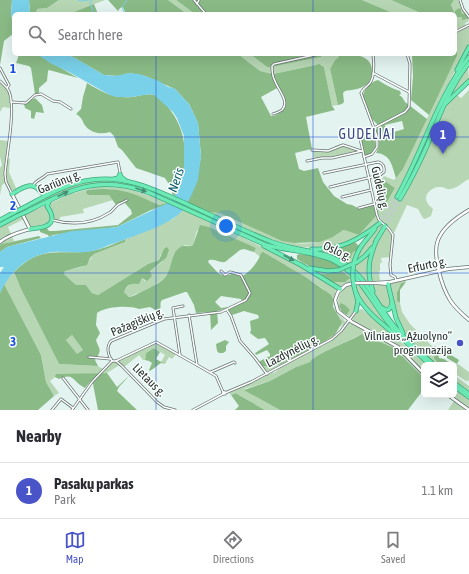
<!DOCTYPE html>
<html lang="en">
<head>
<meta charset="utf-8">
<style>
  body { margin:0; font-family:"Asap Condensed",sans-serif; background:#f2f2f3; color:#2b2b33 }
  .controls { position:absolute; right:12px; bottom:12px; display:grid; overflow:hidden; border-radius:6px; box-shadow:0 4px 16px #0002 }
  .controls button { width:36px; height:36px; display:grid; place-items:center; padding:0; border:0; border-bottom:1px solid #e1e1e2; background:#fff; color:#2b2b33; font:20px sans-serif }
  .you { position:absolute; left:226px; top:226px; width:14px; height:14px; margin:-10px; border:3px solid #fff; border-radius:50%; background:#1a73e8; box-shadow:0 0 0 6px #1a73e833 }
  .badge { display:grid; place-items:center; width:26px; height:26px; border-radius:50%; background:#4954c9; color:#fff; font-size:13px; font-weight:700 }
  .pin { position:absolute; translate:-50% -33px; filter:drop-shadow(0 1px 2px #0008) }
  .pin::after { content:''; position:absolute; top:21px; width:14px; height:12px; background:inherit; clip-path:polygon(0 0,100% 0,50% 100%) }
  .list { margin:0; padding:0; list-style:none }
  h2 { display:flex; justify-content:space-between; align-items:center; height:52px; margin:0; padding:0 16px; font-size:17px }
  h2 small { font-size:13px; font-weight:400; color:#7c7c81 }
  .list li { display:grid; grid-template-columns:26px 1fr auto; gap:12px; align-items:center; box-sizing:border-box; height:56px; padding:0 16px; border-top:1px solid #e1e1e2 }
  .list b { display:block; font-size:15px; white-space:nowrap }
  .list p { margin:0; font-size:13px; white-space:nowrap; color:#7c7c81 }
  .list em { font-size:13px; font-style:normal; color:#7c7c81 }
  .icon { flex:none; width:22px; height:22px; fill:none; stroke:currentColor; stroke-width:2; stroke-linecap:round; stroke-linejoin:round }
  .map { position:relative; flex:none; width:469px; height:410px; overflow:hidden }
  .search { position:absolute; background:#fff; box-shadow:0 4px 16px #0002; left:12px; right:12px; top:12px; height:44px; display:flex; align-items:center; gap:10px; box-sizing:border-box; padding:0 14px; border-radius:6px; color:#7c7c81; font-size:15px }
  .sheet { height:108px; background:#fff }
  nav { display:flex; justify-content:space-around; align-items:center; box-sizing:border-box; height:56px; border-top:1px solid #e1e1e2; background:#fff; font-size:11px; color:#7c7c81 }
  nav a { display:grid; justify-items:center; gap:2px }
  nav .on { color:#4954c9 }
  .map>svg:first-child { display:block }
</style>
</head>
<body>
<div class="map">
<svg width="469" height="410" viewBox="0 0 469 410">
  <rect width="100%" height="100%" fill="#e3f4f0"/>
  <g fill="#b7d7b4" fill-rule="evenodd">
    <path d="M59,0H105L69,14H36L37,9L47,8Z"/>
    <path d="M168,0H176L195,14H187Z"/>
    <path d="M362,0H391L423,14H395Z"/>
    <path d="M454,0H458L465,13L462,14L461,9L459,8L455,14L451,5Z"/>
    <path d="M457,17H462L466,20L469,19L468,22L465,23L466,26L458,30V28L455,30V20Z"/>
    <path d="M469,27V45L440,99L414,161L396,196L402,200L422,162L446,104L457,95L461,98L469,90V179C463,182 456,189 450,189C447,190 444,187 441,187C433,186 423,194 427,202C428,205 431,207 433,209L431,216L425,219L423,218L418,209L407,205L394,233C387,223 379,222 377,209L387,202L395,188L382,179L384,176L394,180L403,169L457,56C457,48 455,41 455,33Z"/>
    <path d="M238,54H250L267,67H271L321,57L324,54H337L340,57L335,60L330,69L338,105L332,106L324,67L321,65H316L273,74L260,71Z"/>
    <path d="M468,67L469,80L448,99Z"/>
    <path d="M0,82C9,90 10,96 10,108L3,107L0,112Z"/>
    <path d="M0,140L8,141L4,173L5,183L2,185L0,195V168L2,165L0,157Z"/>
    <path d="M341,144L359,150L331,157L314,159L312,149L327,150L335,147V146Z"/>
    <path d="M7,158L10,159L9,172L16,188L26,184L25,186L15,191L10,189L6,178Z"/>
    <path d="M108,180L134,183L161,194L160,196C102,170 78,185 25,211L24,209C54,194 74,182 108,180Z"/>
    <path d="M98,187C122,186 145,192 166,203L159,205L112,189L87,190L89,195H109L113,200L83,209L84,213L60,217V219L47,225L31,228L26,218L8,227L14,241L0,245V227L70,194Z"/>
    <path d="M183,210L280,255L317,276L336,289C335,298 331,307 339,315C342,318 344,319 346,323L340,327L333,338L267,372L262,366L272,367L281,364L332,336L341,319C336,313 333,308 333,299L322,288L287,266L260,257L254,252L256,248L197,230L193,245L190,246L185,245L174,254L169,271L164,278L154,286L129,297L124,292C127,283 136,283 142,278L145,281L151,270L162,262L169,250L161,254L159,260L148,264L98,295L92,293L86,285H76L64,274L66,270C73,269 84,268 88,262C91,259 91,257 94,254L125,242L126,239L173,219Z"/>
    <path d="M196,210L270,243L284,247L268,244L195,212Z"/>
    <path d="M213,211C241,217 265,237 294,243C307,245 324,242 336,235C338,234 339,230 343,230C349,228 354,234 360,234L376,216L379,221C324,273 266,238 208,212Z"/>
    <path d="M381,225L383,226L367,253L355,262C360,247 370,236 381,225Z"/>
    <path d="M386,227L393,235L390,257L381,258L382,263H380V271H379L380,281H372C367,261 377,244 386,227Z"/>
    <path d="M334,249L330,252L346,260L353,252L357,251L354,265L371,250L368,265L369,281H366C351,266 340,257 319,251Z"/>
    <path d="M312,270L326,273L346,270L359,282L345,283L339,288ZM343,272L346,282H332L322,274Z"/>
    <path d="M14,272L21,289L59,364L98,366L103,369L99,373L55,376V377L50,381L59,393L54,396L46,382L41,355L4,284Z"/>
    <path d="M405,280L406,282L401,283L397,291L398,302L400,303L402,312L410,324L433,347L435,360L441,365H435L403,332L400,327L390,285L392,283Z"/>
    <path d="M379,284L387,286L391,303L388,309C379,306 375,293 372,285Z"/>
    <path d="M351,285H361L396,334L357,299L356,308L350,317L347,315L350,310L340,304L339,307C336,297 341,288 351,285Z"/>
    <path d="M362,309L428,365H424V373L402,350L353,321L352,317L358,310Z"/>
    <path d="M349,322L397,348L424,375V378L394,348L362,334L320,354L310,362L296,367L270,381L244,389L280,410H265L236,393L231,395L229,393L273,372L274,373L280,368L331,341Z"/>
    <path d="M72,335L83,350L77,355L66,340Z"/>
    <path d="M155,342L176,354L172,359L169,357L165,364L161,362L165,355L154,348L146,353L145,360H143L139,355L124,367L121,364L107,373H101L112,361L116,362L143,348L144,349Z"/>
    <path d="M458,364L469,372V381L466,380L469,383L454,373V371L456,373L454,370L457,366L454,367V366Z"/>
    <path d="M454,375L469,386V392L454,381Z"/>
    <path d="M454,387L469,398V408L452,395H454Z"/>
    <path d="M454,401L467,410H448Z"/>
  </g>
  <g fill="#8abb86" fill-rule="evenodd">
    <path d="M0,0H12L11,15L14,26V33L4,41L0,65Z"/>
    <path d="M29,0H59L47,8L37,9L36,14H30Z"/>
    <path d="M108,0H168L187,14H126L123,7L120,8L118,11Z"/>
    <path d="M176,0H362L395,14H195Z"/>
    <path d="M391,0H454L451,5L455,14H423Z"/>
    <path d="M94,4L98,14H69Z"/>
    <path d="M459,8L461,9L462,14L465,13L469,19L462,20V17H458L455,20V11Z"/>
    <path d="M455,39L457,42V56L429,115L411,100L413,76L412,54H455Z"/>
    <path d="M18,54H37L78,78L49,70L48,71L47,81L39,88V94H35L31,68L29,66L16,63L18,58Z"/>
    <path d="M64,54H238L260,71L273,74L316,65L319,64L324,67L332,106L335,110L306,117L312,149L307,150L295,153L299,169L304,171L318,168L323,182L334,196L347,204L352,205L358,208L374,205L376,216L360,234C354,235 349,230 343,230L333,237L320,242L294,243L282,241L220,213L208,212L187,202L196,184L201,156L198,123L189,104L175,89L145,76L129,73L119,76L104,75L73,57ZM279,87L284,95L286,105C283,111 278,116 271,116L261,97Z"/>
    <path d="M250,54H324L321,57L271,67H267Z"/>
    <path d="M337,54C351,54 374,53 372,74C371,78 370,83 366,85C361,89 351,90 345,91L343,93L344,102L342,104L338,105L330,69L335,60L339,57Z"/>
    <path d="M378,80C384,84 393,89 400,91L401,94L399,95L402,97L405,102L427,119L403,169L396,178C392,166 391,154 376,153C381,145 379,138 376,130L379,126L372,119L363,96C363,90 372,81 378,80ZM402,121L404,129L387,134L385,125Z"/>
    <path d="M87,83C102,92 115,99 132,97C140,96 147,93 155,95C159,97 162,101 166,105C189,129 190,168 175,196L172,194V189L165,178L136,168L122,150L118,147L114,136L110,132C100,135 90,133 84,124C82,119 81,117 76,114L81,109L83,97Z"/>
    <path d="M35,98L42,105L44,113L36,112L34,119L31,118V111L25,108L24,104Z"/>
    <path d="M370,135L375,140L376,148L373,153L365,156L361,139Z"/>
    <path d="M382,179L395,188L387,202L377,209L375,204L384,200L382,195H380L377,180Z"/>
    <path d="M101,189C127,189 136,195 159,205L166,203L169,204L151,210L117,227L53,235L49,237L48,235L40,232V229L46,227L49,231H55L118,225L132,214L131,210L124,202L116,205L109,195H89L86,193L87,190Z"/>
    <path d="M200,225L209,227L256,248L254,252L244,249L240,250L225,262C220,263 215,259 209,260L208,262L218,273L225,276L232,274L242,276C249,273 259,261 261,253L263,252L304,276L331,295L333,299V307L342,322L335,334L325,341L281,364L270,367L262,366L259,362L260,361L270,356V354L267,350L256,355L255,353L269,344L265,338L258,339L250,333L251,330L250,321L259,318L258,315L244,311L232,315L227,308L217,311L218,323L211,330L210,312L196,313L194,305L187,292H185L162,300C159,303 162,308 159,312L150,307L139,309C130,305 106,306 97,313L96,325L100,333L96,340C99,350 103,349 95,360L98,366L59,364L21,289L14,272C46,240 64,259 100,249C108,247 117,242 126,239L125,242L94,254L90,258L87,265L65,271L64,274L76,285H86L92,293L98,295L148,264L159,260L164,249L167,247L169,250L166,258L150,271L152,276L147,281L142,278L139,284C131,283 127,284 124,292L129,297C135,296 138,293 143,291C153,286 165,282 169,270C172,263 172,253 179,248C184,244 189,248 193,245ZM221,296L241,299L242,301L229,307L221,308L215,302ZM72,335L83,350L77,354L66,340Z"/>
    <path d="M39,236L41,238L7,247L0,252V245L2,244Z"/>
    <path d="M355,242L359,246L357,251L353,252L350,259L346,260L330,252Z"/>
    <path d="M300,254C315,256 328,259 342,267L341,268C325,271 311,269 297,259V255Z"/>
    <path d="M343,272L351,278L347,280L346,282H332L321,275L322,274Z"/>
    <path d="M406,282L400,290V303L397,301V292L401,283Z"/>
    <path d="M4,284L41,355L46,382L54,396L38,410H0V293Z"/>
    <path d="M340,303L345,305L350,310L347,315L342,312L339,307Z"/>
    <path d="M362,334L394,348L424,378V389L408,410H280L244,390L270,381L296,367L310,362C316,353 351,341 362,334Z"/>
    <path d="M225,340L229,342L226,346V351L223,353H219L217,351L216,344Z"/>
    <path d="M434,346L437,347L439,358L444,359L453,365C445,365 439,366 434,358L435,353L433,350Z"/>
    <path d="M154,348L160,352L156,359L165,364L161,363L150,371L149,370L152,363L149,361L145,360L146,353Z"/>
    <path d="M440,348L459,360L457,364L447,358L446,352L439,350Z"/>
    <path d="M107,373L117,387L130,375L119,387L117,391L137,410H98L93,384L90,382L85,388C72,382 75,372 59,379L55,377V376L56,374Z"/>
    <path d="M236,393L239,395L265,410H235L239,406L231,395Z"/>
  </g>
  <g fill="#79d0e9">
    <path d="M12,0H29L30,14H14V26L11,15Z"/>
    <path d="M37,54H64L73,57L104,75L116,76L129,73L139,74L159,81L168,87L174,88L189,104L198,123L201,156L198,180C194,189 189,202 183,210C171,225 131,237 112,244C106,246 99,250 92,251C79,254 66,251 53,252C28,254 10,272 0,293V273L4,267H0V252L7,247L72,231L117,227L172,201L180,186L184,167V136L177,118L173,112L154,95L151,94L131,97H116L110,95L67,71L50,63Z"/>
  </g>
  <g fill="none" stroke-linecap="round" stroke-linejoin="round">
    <g stroke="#79d0e9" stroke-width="1">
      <path d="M78,0L81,1L89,0"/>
      <path d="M92,0L90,3L94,14"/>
      <path d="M125,14L122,7L127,0"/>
    </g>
    <g stroke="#becdc9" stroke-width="3.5" stroke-dasharray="3.5 2" stroke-linecap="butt">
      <path d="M380,223L397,197"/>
      <path d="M385,226L400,199"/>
    </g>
    <g stroke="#687774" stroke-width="3">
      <g id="minor">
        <path d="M194,0L206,14"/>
        <path d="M460,0L463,9L469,17"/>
        <path d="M197,4L199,0"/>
        <path d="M455,32L469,25"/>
        <path d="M0,68L9,85L7,88C18,101 6,156 5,174L6,182L12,194"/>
        <path d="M373,73L409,92"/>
        <path d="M0,81L7,88"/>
        <path d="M11,102L26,103L35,95L41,94L53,101L60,102L71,109"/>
        <path d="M273,114C277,113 279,112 282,110C290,101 278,90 275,81C272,76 272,71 272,66L274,64L319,54"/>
        <path d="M374,128L405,112L409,107L410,64L407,54"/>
        <path d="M360,138L377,215L379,220L389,229L393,235L390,265L391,275L395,277L396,280"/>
        <path d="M312,150L328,151L343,145L361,151"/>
        <path d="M364,157L372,154L377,147V136L361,93C363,88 367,87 370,83C375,76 374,63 373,54"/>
        <path d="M307,161L322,158H332L362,151"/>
        <path d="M324,173L378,162C383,163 385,167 384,172L380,175L330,187"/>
        <path d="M33,186C35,180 43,179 47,174L112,163L118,162L120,172"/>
        <path d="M342,197L371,190"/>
        <path d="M359,208L374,204"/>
        <path d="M52,220C71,225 92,224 109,213C113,211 115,206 119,204C121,203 124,202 127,200"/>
        <path d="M227,310L231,316L240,341L255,358L267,374"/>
        <path d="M189,315L197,365L216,376L223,392"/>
        <path d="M180,355L173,308L183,306"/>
        <path d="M89,357L111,359"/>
        <path d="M112,361C108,355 106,347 111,341L164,319L221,312L246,300L250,293L241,275L230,272L225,275L221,271"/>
        <path d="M112,361H116L122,366L157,402L164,407L175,410"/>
        <path d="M116,361L156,342L197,365"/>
        <path d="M211,372L234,362L235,363"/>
        <path d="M63,378L88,410"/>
        <rect x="223" y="392" width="2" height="2"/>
        <path d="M225,393L251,382L332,339L341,331L356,311"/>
        <path d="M52,410L61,399L73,408"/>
        <path d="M72,410L92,382L112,361"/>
        <path d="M193,410L223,394"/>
      </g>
    </g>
    <g stroke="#687774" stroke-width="4">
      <g id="tertiary">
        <path d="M469,210C457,217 443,227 438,240C432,255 442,287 450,300C455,308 462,314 469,320"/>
        <path d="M0,242C8,235 20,232 30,229L12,194"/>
        <path d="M354,283L346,285L338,292L335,300L338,311L352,322L398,347L424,374"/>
        <path d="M376,283L390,282L448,269L469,267"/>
        <path d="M378,283L389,284"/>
        <path d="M448,395L469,410"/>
      </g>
    </g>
    <g stroke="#3da67b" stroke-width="5">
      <g id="trunk">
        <path d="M457,70L469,47"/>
        <path d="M445,104L469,81"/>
        <path d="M114,179L118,178L120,174L121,177L125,180"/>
        <path d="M12,194C19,190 29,182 37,188C41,192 42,195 48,195"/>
        <path d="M397,197C423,151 437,98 469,57"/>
        <path d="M400,199C410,182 419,164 427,146C439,117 449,88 469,63"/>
        <path d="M25,207C44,197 64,185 85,181C123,173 156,190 189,205C217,218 244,231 272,242C298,252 326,249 349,267C368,281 377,304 391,322C403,338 419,351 434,365"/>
        <path d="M26,212C72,189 98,174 150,193L266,245C288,251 312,251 332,260C361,274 371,302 391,326C402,340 417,352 430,365"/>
        <path d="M0,220L15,212"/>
        <path d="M0,225L17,216"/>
        <path d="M30,229C37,228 52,228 52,218C52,214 49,209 47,206L49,202"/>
        <path d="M376,241L385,226"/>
        <path d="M362,245L375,229"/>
        <path d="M264,246L301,265L340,289"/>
        <path d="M312,249C339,251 360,239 380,223"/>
        <path d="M357,262L365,256L372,248"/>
        <path d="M309,268L328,271L339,270"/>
        <path d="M388,284L396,318L403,333"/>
        <path d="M354,286L358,301L356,311"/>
        <path d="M373,291C366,272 369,257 377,239"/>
        <path d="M356,293C365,312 383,324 399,338"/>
        <path d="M383,308L386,310C390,310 391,307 392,303"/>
        <path d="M454,383L469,394"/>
        <path d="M454,386L469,397"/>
      </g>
    </g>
    <use href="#minor" stroke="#fff" stroke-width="1.5"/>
    <use href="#tertiary" stroke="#fff" stroke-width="2.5"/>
    <use href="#trunk" stroke="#6cebb7" stroke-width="3.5"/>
    <g stroke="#687774" stroke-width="4" stroke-linecap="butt">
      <path id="tertiary-bridge" d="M354,283H376"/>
    </g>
    <g stroke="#3da67b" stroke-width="5" stroke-linecap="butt">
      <g id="trunk-bridge">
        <path d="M15,212L25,207"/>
        <path d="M17,216L26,212"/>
        <path d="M339,270L357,262"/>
        <path d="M354,286C351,271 353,258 362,245"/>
      </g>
    </g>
    <use href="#tertiary-bridge" stroke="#fff" stroke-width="2.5"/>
    <use href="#trunk-bridge" stroke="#6cebb7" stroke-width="3.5"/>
  </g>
  <defs><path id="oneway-solid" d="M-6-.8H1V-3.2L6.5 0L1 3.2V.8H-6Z"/></defs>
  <g fill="#4a8d72">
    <use href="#oneway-solid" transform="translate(141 190) rotate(19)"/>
    <use href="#oneway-solid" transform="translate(63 194) rotate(-24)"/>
    <use href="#oneway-solid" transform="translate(289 258) rotate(28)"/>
  </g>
  <path fill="none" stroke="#1d4ed8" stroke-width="1" stroke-opacity="0.55" d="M156,0V14M313,0V14M156,54V410M313,54V410M0,137H469M0,273H469"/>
  <circle fill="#4954c9" stroke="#f8fffd" stroke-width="1.5" cx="460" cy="343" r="4"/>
  <g text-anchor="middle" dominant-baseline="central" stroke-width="3" stroke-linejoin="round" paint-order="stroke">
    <g font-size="12" fill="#282f2d" stroke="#f8fffd">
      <text transform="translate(59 182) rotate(-22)">Gariūnų g.</text>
      <text transform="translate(380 188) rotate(77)">Gudelių g.</text>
      <text transform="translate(337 251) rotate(25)">Oslo g.</text>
      <text transform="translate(427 265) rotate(-12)">Erfurto g.</text>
      <text transform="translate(137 322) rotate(-23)">Pažagiškių g.</text>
      <text transform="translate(292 351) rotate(-27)">Lazdynėlių g.</text>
      <text transform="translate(149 380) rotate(45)">Lietaus g.</text>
    </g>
    <g font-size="12" fill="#282f2d" stroke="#f8fffd" text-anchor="end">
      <text x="452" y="336">Vilniaus „Ąžuolyno“<tspan x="452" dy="14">progimnazija</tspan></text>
    </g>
    <g font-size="13" font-style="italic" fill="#125b6c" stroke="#f8fffd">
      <text transform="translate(176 180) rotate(-71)">Neris</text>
    </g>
    <g font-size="14" letter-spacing="1" fill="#3c4682" stroke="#f8fffd">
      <text x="367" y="134">GUDELIAI</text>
    </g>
  </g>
  <g font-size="13" text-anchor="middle" font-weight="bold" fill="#1d4ed8" stroke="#f8fffd" stroke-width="3" stroke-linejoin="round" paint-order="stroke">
    <text x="13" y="73">1</text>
    <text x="13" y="210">2</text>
    <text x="13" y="346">3</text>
  </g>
</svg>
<div class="controls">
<button><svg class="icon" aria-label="layers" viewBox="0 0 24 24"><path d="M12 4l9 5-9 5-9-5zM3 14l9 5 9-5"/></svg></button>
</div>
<div class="you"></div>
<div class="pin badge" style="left:443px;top:154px">1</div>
<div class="search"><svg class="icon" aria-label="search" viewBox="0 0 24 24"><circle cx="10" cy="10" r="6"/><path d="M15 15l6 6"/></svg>Search here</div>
</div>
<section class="sheet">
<h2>Nearby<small></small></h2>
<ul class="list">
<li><span class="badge">1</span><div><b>Pasakų parkas</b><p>Park</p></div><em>1.1 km</em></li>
</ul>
</section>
<nav>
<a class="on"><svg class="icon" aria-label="map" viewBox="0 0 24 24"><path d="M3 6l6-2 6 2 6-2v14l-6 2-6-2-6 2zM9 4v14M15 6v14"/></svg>Map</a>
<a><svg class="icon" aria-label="directions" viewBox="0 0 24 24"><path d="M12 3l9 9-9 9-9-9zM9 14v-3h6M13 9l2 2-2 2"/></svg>Directions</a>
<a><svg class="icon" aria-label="saved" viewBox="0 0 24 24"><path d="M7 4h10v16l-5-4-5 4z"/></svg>Saved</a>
</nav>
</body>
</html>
